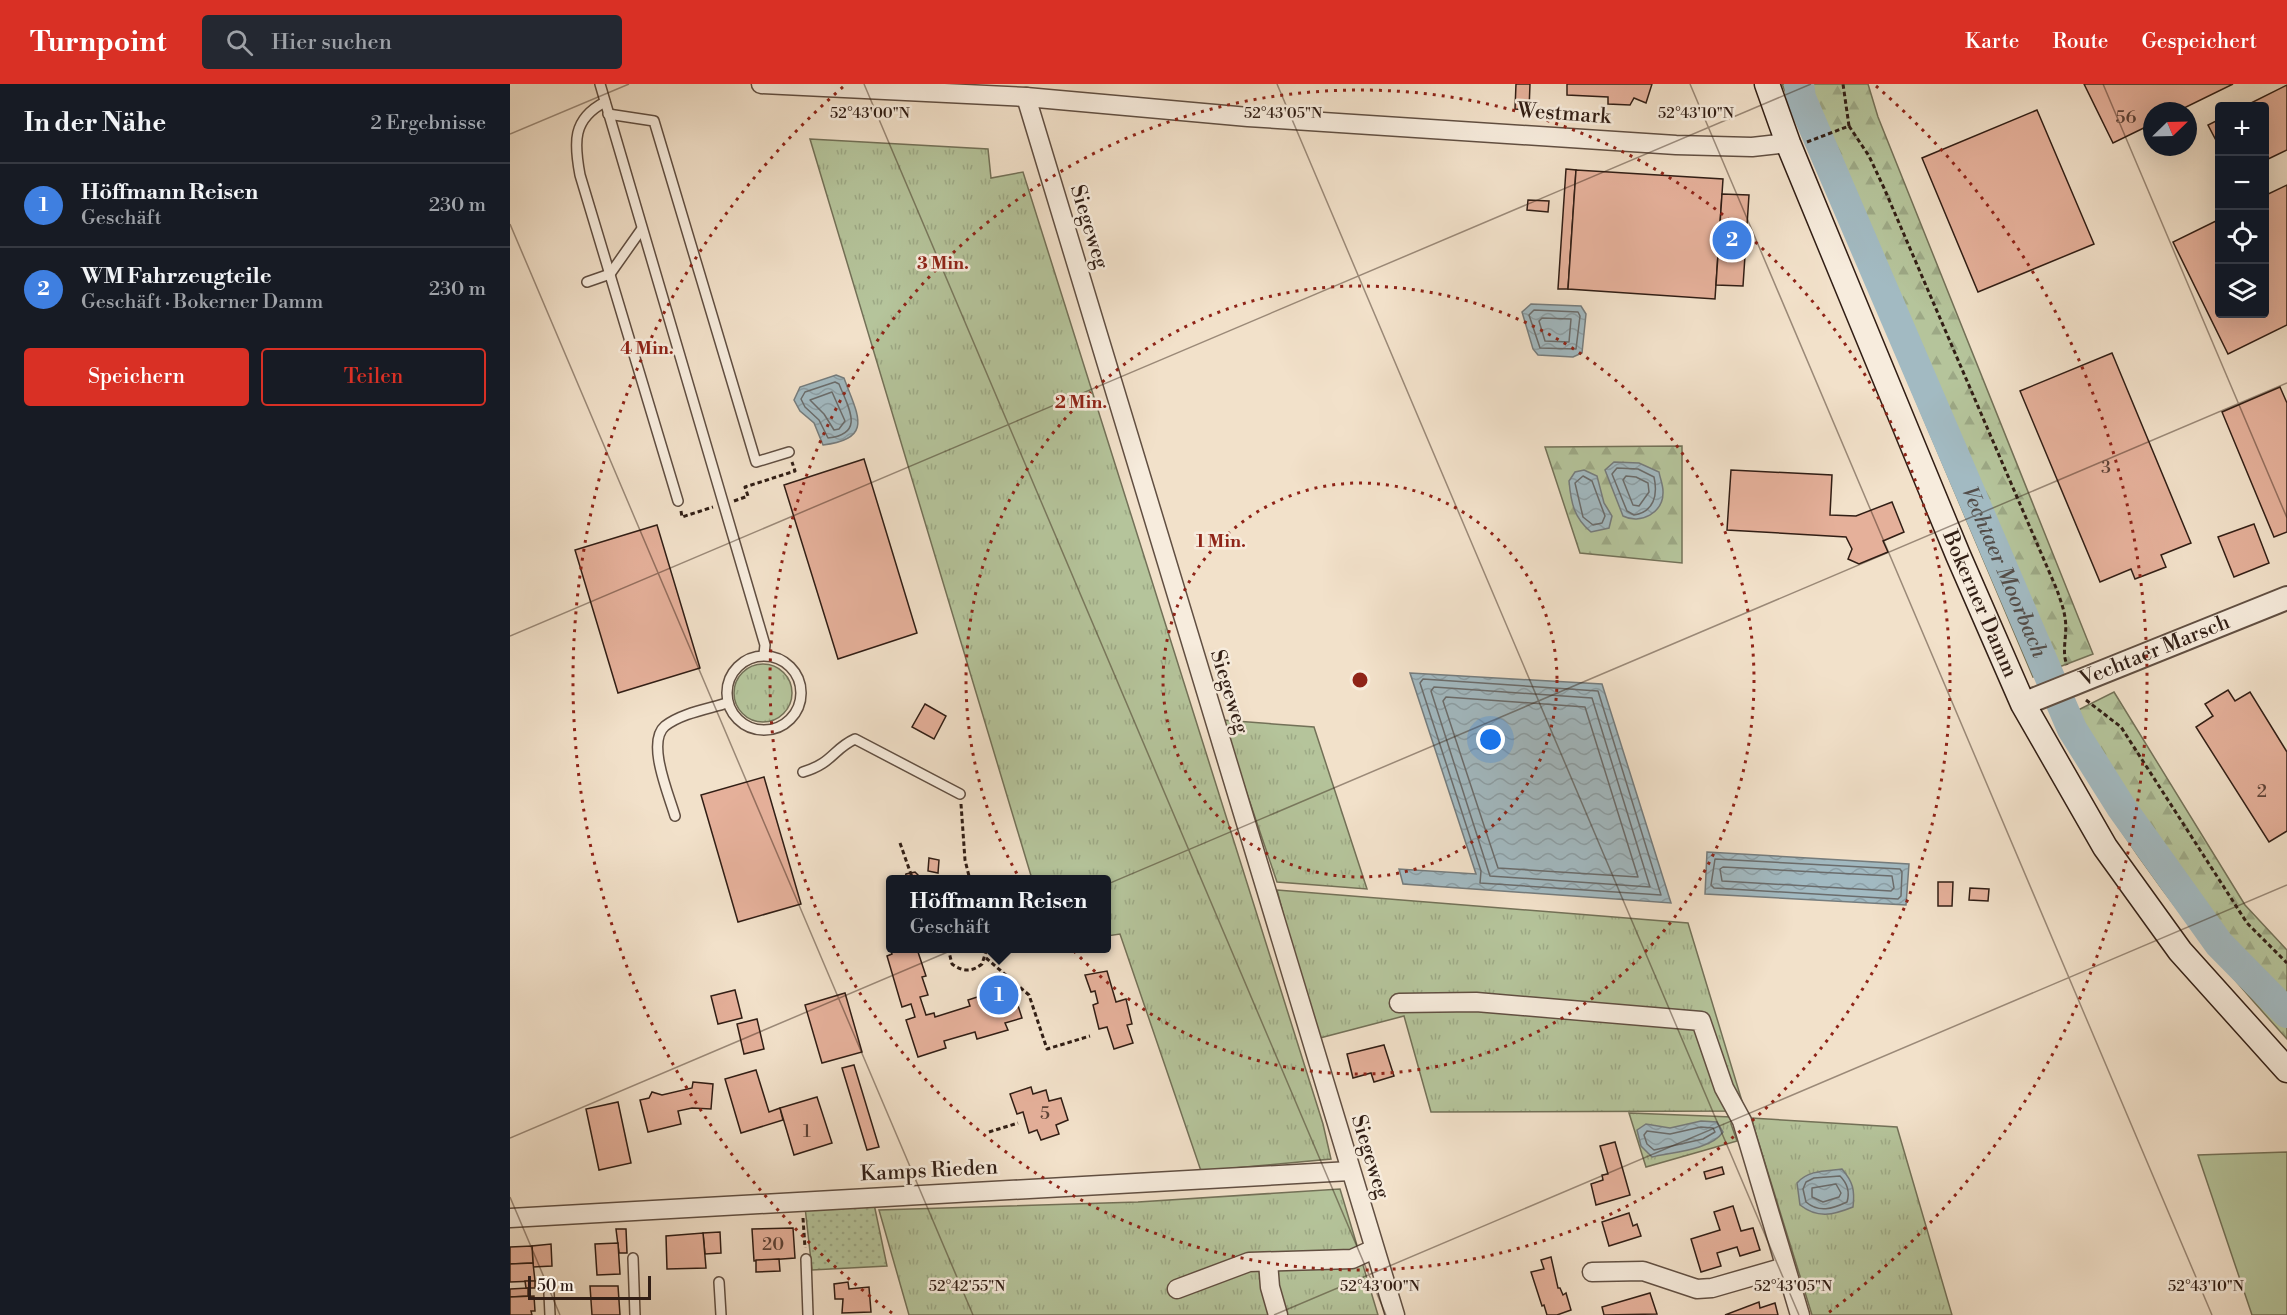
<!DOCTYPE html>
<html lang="de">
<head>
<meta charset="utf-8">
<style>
  body { margin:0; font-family:"Libre Bodoni",serif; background:#242831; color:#f1f3f6 }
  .controls { position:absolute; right:18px; top:18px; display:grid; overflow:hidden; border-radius:6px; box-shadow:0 6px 24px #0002 }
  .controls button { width:54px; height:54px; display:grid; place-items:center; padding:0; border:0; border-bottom:2px solid #363941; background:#171b24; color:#f1f3f6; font:30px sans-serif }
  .compass { position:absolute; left:1633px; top:18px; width:54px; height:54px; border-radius:50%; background:#171b24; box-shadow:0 6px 24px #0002; rotate:67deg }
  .scale { position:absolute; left:18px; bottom:15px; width:123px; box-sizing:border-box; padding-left:6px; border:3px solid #311e15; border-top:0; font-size:16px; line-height:21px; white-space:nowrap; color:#311e15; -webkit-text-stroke:4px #f7ecdd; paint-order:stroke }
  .you { position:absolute; left:981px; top:656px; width:21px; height:21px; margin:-15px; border:4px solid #fff; border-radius:50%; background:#1a73e8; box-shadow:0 0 0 9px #1a73e833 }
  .badge { display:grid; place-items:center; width:39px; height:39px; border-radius:50%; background:#d93025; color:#fff; font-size:20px; font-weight:700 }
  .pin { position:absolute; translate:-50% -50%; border:3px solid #fff; box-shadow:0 2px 6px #0006 }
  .popup { position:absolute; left:376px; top:791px; width:225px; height:78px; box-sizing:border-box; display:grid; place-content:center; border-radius:6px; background:#171b24; filter:drop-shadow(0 2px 4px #0005); font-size:20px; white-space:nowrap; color:#9ea1a6 }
  .popup b { font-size:22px; color:#f1f3f6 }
  .popup::after { content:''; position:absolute; left:50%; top:100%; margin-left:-12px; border:12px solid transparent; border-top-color:#171b24 }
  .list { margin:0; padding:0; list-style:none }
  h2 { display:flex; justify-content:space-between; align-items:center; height:78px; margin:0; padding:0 24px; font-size:26px }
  h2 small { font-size:20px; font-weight:400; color:#9ea1a6 }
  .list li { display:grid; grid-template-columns:39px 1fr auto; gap:18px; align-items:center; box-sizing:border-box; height:84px; padding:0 24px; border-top:2px solid #363941 }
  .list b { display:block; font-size:22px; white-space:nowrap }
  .list p { margin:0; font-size:20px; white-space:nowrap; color:#9ea1a6 }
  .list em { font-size:20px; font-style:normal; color:#9ea1a6 }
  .actions { display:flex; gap:12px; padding:18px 24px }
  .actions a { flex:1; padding:14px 0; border:2px solid #d93025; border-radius:6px; text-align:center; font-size:21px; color:#d93025 }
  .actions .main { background:#d93025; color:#fff }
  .icon { flex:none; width:33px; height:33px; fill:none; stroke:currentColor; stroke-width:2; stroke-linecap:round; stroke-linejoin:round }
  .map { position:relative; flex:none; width:1777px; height:1231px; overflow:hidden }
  header { display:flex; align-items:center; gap:36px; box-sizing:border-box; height:84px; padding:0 30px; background:#d93025; color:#fff }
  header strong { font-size:28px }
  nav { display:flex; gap:33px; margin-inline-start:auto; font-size:21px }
  .search { width:420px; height:54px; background:#242831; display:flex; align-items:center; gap:15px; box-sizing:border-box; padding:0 21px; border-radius:6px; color:#9ea1a6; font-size:22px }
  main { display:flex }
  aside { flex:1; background:#171b24 }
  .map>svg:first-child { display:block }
</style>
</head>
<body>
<header>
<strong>Turnpoint</strong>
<div class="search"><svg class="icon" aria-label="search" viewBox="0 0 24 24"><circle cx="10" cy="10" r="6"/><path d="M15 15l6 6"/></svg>Hier suchen</div>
<nav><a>Karte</a><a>Route</a><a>Gespeichert</a></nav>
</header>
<main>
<aside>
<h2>In der Nähe<small>2 Ergebnisse</small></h2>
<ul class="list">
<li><span class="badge" style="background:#3f7fe0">1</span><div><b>Höffmann Reisen</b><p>Geschäft</p></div><em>230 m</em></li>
<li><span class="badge" style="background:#3f7fe0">2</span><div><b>WM Fahrzeugteile</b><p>Geschäft · Bokerner Damm</p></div><em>230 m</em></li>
</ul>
<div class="actions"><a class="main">Speichern</a><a>Teilen</a></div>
</aside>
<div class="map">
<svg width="1777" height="1231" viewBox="0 0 1777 1231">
  <defs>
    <pattern id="grass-tufts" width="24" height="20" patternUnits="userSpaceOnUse" patternTransform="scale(1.5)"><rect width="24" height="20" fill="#b5c49b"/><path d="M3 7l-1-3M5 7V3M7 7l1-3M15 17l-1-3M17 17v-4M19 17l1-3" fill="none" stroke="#9ca885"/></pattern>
    <pattern id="forest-firs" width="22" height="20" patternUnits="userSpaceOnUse" patternTransform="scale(1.5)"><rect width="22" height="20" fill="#b5c49b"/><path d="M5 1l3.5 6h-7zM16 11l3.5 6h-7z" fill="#9ca885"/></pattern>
    <pattern id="park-dots" width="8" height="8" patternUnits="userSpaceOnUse" patternTransform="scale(1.5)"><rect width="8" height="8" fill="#b5c49b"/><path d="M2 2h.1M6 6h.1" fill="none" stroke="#9ca885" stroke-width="1.8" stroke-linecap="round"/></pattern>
    <pattern id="water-waves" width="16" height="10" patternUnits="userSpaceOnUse" patternTransform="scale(1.5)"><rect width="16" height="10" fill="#a2bac2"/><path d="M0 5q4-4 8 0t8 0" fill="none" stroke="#8c9fa6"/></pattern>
  </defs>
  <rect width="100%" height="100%" fill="#f2e1ca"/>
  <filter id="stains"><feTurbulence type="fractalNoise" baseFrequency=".00333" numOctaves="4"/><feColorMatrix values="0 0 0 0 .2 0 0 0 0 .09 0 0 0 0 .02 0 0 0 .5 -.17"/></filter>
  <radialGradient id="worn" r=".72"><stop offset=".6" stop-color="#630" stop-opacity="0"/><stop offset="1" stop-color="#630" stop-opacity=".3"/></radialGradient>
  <g fill="url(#grass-tufts)" stroke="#737158" stroke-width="1.5">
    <path d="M300,55L478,65L481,94L513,88L813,1040L821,1075L691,1087L610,850L597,852V796L522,795Z"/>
    <circle cx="253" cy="609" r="29"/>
    <path d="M712,636L804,643L857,805L767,798Z"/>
    <path d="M767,806L1178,839L1235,1027L921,1028L894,932L806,955Z"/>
    <path d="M1119,1029L1222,1033L1221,1040L1227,1057L1136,1083Z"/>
    <path d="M1241,1034L1387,1043L1442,1231H1302Z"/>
    <path d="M830,1105L868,1231H399L369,1126L628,1118Z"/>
  </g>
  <g fill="url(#forest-firs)" stroke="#737158" stroke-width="1.5">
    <path d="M1272,0H1358L1368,33L1583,570L1523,593Z"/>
    <path d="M1172,362V479L1070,469L1035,363Z"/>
    <path d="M1604,608L1735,821L1777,866V955C1688,857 1607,755 1546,637Z"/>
  </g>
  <path fill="url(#park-dots)" stroke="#737158" stroke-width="1.5" d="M364,1120L377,1182L302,1186L295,1123Z"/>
  <path fill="#b5c49b" stroke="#737158" stroke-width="1.5" d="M1777,1068V1231H1742L1688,1071Z"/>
  <g fill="url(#water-waves)" stroke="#757c7d" stroke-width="1.5">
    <path d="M1021,220L1071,222L1076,230L1072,269L1063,273L1028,271L1023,265L1012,228Z"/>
    <path d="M326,291L334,294C347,330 365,355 313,361L304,339L290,327L284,316L290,303Z"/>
    <path d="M1104,378L1129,379L1149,388C1150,394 1153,401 1153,407C1154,429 1130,441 1113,432L1095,386Z"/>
    <path d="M1074,386L1087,392L1094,419L1102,432L1099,444L1081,448C1064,434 1061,419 1059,397L1065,388Z"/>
    <path d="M900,589L1092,600L1161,819L893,800L889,785L966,790Z"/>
    <path d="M1197,768L1399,780L1396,821L1195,810Z"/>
    <path d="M1191,1037L1207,1038L1213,1048C1201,1066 1162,1068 1142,1073L1131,1062L1127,1046L1136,1040L1160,1044Z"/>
    <path d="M1332,1085C1343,1098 1345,1106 1343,1123C1323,1131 1308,1135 1290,1121L1287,1099C1298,1086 1316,1087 1332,1085Z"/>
  </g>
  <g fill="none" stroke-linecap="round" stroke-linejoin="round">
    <g stroke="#6a6c6c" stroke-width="1.5">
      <path d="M1024,226L1068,228L1070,232L1066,265L1030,264L1019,231Z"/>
      <path d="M1032,234L1061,235L1059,258L1035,257L1029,237Z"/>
      <path d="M325,298L329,300C338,323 356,350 318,354L309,336L295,323L291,315L295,308Z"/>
      <path d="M322,308L335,337L329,345L324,346L314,330L300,316Z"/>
      <path d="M1107,384L1128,385L1144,393C1148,411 1144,428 1124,431L1117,427L1102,390Z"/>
      <path d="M1073,392L1082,397L1095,432L1092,439L1083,441L1073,433L1065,399Z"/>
      <path d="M1116,392L1126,393L1138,399L1139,408L1129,422L1123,421L1113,396Z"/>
      <path d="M913,595L1088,607L1151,811L970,799L971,787L910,599Z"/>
      <path d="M924,603L1082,614L1140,803L980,792L921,607Z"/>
      <path d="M936,613L1075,623L1128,793L988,784L933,617Z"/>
      <path d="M1205,775L1390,785L1392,788L1391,812L1388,815L1204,804L1201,801Z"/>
      <path d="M1213,783L1382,792L1384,804L1381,807L1212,797L1210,785Z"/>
      <path d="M1191,1043L1203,1044L1205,1048L1193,1055L1144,1066L1137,1060L1134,1051L1137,1047L1160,1050Z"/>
      <path d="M1330,1092C1338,1100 1340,1108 1337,1118C1322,1125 1309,1129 1296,1118L1293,1105L1296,1098L1304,1094Z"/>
      <path d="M1326,1100L1331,1109L1329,1113L1313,1118L1302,1113V1104Z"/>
    </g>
    <path stroke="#a2bac2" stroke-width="30" id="s1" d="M1289,0L1291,14L1562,645L1611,723L1709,860L1777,929"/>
  </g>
  <g fill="#e5b09a" stroke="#311e15" stroke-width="1.5">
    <path d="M1006,0H1020L1019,26L1005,25Z"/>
    <path d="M1057,0H1142L1136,19L1124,14L1120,21L1098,20V13L1057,11Z"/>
    <path d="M1574,0H1723L1668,27H1642V40L1603,59Z"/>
    <path d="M1777,1V66L1754,77V22H1735Z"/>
    <path d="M1527,26L1584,160L1468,208L1412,74Z"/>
    <path d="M1710,35V64L1698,41Z"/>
    <path d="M1056,85L1066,86L1058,205H1048Z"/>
    <path d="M1066,86L1213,95L1205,215L1058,205Z"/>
    <path d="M1777,101V241L1718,270L1663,158L1710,135V230H1754V112Z"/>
    <path d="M1212,110L1239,111L1233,202L1206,201Z"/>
    <path d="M1018,116L1039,117L1038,128L1017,126Z"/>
    <path d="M1602,269L1681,459L1651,471L1656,483L1625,495L1621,485L1590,498L1510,307Z"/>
    <path d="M1770,303L1777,319V448L1764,453L1712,328Z"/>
    <path d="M354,375L407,549L328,575L274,401Z"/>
    <path d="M1221,386L1322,391L1320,431L1346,432L1382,418L1394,448L1373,457L1378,468L1349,480L1338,475L1342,465L1336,453L1217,446Z"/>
    <path d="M1744,440L1759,479L1724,493L1708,453Z"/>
    <path d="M147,441L190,584L108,609L65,466Z"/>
    <path d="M1718,606L1725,617L1740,608L1777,668V747L1759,758L1686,643L1703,632L1695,620Z"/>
    <path d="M415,620L436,632L424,655L402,643Z"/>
    <path d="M254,693L291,820L228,838L191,711Z"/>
    <path d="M419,774L429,776L428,789L418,787Z"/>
    <path d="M405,788L413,796H394L396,790Z"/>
    <path d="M1428,798H1443L1442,822H1428Z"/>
    <path d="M1460,804L1479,805L1478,817L1459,816Z"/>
    <path d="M381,854V864L407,865L416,892L412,893L418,911L410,913L416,931L424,929L425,933L460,922L458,916L486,907L487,911L503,906L512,934L495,939L498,946L467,955L465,948L434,957L436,964L408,973L396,936L405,933L401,920L392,923L377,872L382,870L377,855Z"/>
    <path d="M597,887L606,918L616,915L622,940L617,941L623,959L604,965L597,943L589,945L583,921L588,919L585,907L581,908L575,891Z"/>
    <path d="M225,906L232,934L208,940L201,912Z"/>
    <path d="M335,909L352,968L312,979L295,921Z"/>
    <path d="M247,935L254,965L234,970L227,940Z"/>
    <path d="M874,961L884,992L864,998L861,989L843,994L837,970Z"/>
    <path d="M344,981L369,1063L357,1066L332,984Z"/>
    <path d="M246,986L259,1028L270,1024L273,1036L231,1049L215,995Z"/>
    <path d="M183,998L203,1000L201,1025L182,1024L168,1027L171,1040L138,1048L130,1016L139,1014L142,1008L152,1011L182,1004Z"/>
    <path d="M521,1003L523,1010L536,1006L539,1017L551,1014L558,1036L546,1041L549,1050L531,1056L527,1046L519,1049L513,1028L507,1030L500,1010Z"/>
    <path d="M307,1013L322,1059L284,1071L270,1024Z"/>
    <path d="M108,1018L121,1079L89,1086L76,1025Z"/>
    <path d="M1105,1058L1120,1111L1086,1121L1081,1100L1093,1096L1092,1091L1098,1090L1090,1062Z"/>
    <path d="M1212,1083L1214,1090L1196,1095L1194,1088Z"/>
    <path d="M1223,1122L1231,1147L1243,1144L1250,1166L1230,1172L1227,1163L1207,1169L1211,1182L1191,1188L1181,1155L1210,1146L1204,1128Z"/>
    <path d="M1119,1129L1123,1142L1127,1140L1131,1152L1099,1162L1092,1138Z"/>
    <path d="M283,1144L285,1174L244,1177L242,1145Z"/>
    <path d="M106,1145H116L117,1169H109Z"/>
    <path d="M210,1148L211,1169L195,1170L193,1149Z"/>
    <path d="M193,1149L196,1184L157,1185L156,1152Z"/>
    <path d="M108,1159L110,1190L87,1191L85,1160Z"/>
    <path d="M41,1160L42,1182L23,1183L22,1162Z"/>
    <path d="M22,1162L23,1179L0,1180V1163Z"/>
    <path d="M1041,1173L1048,1204H1050L1053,1211L1056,1209L1061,1226L1047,1231H1037L1034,1221L1032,1222L1021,1188L1034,1185L1031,1176Z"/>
    <path d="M269,1175L270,1187L246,1188V1176Z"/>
    <path d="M23,1179L25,1197L0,1198V1180Z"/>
    <path d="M15,1197H25V1204H16Z"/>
    <path d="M338,1198L339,1205L359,1203L361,1228L332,1229L333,1215H325L324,1200Z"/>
    <path d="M80,1202H108L110,1231H82Z"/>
    <path d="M18,1204V1212L0,1213V1205Z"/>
    <path d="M1140,1209L1147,1230L1094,1231L1092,1223Z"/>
    <path d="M24,1212L25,1227H21L22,1231H0V1213Z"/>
    <path d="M1249,1218L1250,1224L1265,1219L1268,1231H1215Z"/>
  </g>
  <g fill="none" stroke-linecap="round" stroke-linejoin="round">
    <g stroke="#614f42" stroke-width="12">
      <g id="service">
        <path d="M90,0L255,561L254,570"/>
        <path d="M95,18C62,35 64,59 70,91L168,417"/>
        <path d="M98,30L144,37L246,378L279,368"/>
        <path d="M77,198L100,190L131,146"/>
        <circle cx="254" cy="609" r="37"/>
        <path d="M293,688C323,679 323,665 345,655L450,710"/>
        <path d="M165,732C159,711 136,658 155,642C172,629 198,625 217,619"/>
        <path d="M123,1174L125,1231"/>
        <path d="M296,1175L298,1231"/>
        <path d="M209,1198L211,1231"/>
        <path d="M39,1210L40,1231"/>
      </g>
    </g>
    <g stroke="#614f42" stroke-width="21">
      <g id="minor">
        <path d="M251,0L516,13L738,33L1166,61L1242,63L1278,59"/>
        <path d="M516,13L885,1231"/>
        <path d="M889,919L966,918L1191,937L1214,1004L1232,1037L1290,1231"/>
        <path d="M0,1134L840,1087"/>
        <path d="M758,1178L760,1203L768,1231"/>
        <path d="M1082,1188L1133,1187L1187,1205L1202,1204L1275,1183"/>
        <path d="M667,1205L739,1178L842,1175L864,1165"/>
      </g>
    </g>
    <g stroke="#614f42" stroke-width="26">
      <g id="tertiary">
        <path id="s2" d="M1513,620L1777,514"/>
      </g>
    </g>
    <g stroke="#311e15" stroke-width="27">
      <g id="secondary">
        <path id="s3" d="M1257,0L1278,59L1448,471L1513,620L1595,763L1670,867L1777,986"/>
      </g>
    </g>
    <g stroke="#311e15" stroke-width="3" stroke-dasharray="4.5 3" stroke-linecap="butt">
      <path d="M1339,42L1359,72L1374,104L1547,506C1550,515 1554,525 1555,534C1558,550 1551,567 1557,581"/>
      <path d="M1297,58L1339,42L1333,0"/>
      <path d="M224,417L238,412L235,403L285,387L282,378"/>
      <path d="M171,427L172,433L203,423"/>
      <path d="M1576,616L1611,643L1737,839L1777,879"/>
      <path d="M451,720L455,776L460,796"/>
      <path d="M390,759L403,796"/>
      <path d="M421,796V795"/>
      <path d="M438,864L442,880C453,888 462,888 472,880L477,864"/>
      <path d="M476,874L519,911L537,965L580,952"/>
      <path d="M479,1048L508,1039"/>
      <path d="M293,1134L295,1164"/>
    </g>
    <use href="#service" stroke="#f7ecdd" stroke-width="9"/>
    <use href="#minor" stroke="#f7ecdd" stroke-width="18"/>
    <use href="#tertiary" stroke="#f7ecdd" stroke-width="22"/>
    <use href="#secondary" stroke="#f7ecdd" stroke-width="24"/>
  </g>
  <path fill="none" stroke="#311e15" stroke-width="1.5" stroke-opacity="0.45" d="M354,0L876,1231M767,0L1289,1231M1180,0L1702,1231M1593,0L1777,434M0,50L119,0M0,140L463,1231M0,552L1301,0M0,1054L1777,299M0,1113L50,1231M764,1231L1777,801"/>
  <g fill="none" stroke="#8f2418" stroke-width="3" stroke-dasharray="3 6">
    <circle cx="850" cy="596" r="197"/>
    <circle cx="850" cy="596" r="394"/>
    <circle cx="850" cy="596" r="590"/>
    <path d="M382 1229A787 787 0 0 1 334 2M1366 2A787 787 0 0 1 1318 1229"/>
  </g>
  <g text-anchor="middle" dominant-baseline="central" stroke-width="5" stroke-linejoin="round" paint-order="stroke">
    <g font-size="18" fill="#5e4236">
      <text x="1616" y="33">56</text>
      <text x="1596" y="383">3</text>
      <text x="1752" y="707">2</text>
      <text x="535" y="1029">5</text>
      <text x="297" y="1047">1</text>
      <text x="263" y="1160">20</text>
    </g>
    <g font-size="21" fill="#311e15" stroke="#f7ecdd">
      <text transform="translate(1054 30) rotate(4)">Westmark</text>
      <text transform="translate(579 143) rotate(73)">Siegeweg</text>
      <text stroke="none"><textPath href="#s3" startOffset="562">Bokerner Damm</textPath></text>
      <text stroke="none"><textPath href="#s2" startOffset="142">Vechtaer Marsch</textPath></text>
      <text transform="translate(719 608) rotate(73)">Siegeweg</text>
      <text transform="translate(860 1073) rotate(73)">Siegeweg</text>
      <text transform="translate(419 1087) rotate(-3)">Kamps Rieden</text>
    </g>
    <g font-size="22" font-style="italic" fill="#534d49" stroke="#f7ecdd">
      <text stroke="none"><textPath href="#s1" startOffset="530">Vechtaer Moorbach</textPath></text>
    </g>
  </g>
  <g font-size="15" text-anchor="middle" fill="#311e15" stroke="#f7ecdd" stroke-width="5" stroke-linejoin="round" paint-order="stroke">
    <text x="360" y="34">52°43'00"N</text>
    <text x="773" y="34">52°43'05"N</text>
    <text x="1186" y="34">52°43'10"N</text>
    <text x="457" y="1207">52°42'55"N</text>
    <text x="870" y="1207">52°43'00"N</text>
    <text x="1283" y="1207">52°43'05"N</text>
    <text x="1696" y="1207">52°43'10"N</text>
  </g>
  <circle cx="850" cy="596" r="9" fill="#8f2418" stroke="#f7ecdd" stroke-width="3"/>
  <g font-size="18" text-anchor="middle" font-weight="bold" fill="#8f2418" stroke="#f7ecdd" stroke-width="5" stroke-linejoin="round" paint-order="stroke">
    <text x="433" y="185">3 Min.</text>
    <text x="137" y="270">4 Min.</text>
    <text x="571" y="324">2 Min.</text>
    <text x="711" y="463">1 Min.</text>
  </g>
  <rect width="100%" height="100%" filter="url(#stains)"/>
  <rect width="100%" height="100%" fill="url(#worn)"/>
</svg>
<div class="controls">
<button>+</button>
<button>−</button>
<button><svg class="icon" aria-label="locate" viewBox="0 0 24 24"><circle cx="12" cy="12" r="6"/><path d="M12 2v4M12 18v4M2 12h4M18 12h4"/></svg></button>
<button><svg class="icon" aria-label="layers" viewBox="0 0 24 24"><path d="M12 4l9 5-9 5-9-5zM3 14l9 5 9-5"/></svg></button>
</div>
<svg class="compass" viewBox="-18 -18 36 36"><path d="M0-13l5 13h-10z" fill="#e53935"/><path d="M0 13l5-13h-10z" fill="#9ea1a6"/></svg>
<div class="scale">50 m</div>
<div class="you"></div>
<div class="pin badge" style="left:489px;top:911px;background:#3f7fe0">1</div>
<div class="popup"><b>Höffmann Reisen</b>Geschäft</div>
<div class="pin badge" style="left:1222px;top:156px;background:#3f7fe0">2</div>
</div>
</main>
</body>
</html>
